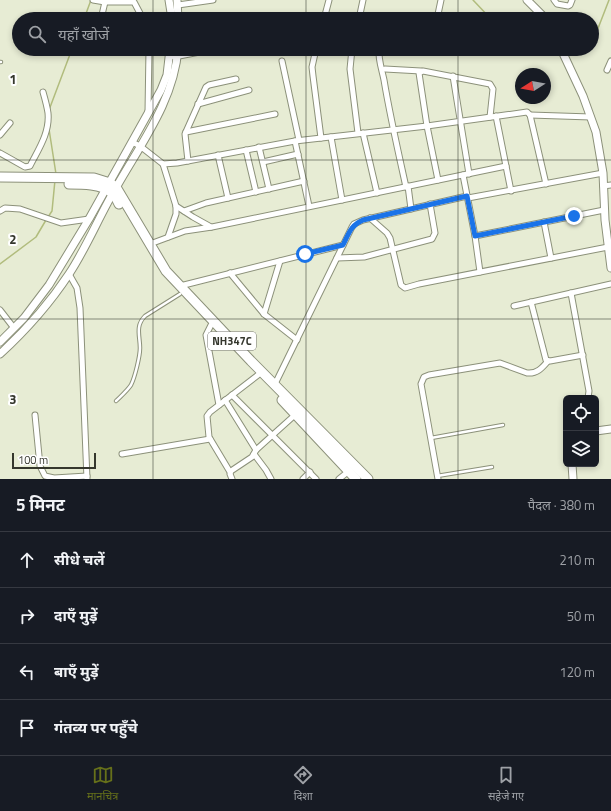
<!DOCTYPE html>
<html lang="hi">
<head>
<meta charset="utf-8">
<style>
  body { margin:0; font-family:"Titillium Web","Noto Sans Devanagari",sans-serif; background:#20242c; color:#f1f3f6 }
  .controls { position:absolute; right:12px; bottom:12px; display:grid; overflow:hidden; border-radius:6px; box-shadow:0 2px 6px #0003 }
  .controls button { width:36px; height:36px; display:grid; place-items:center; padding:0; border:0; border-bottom:1px solid #363941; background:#171b24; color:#f1f3f6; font:20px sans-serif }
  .compass { position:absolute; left:515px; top:68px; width:36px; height:36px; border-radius:50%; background:#171b24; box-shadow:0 2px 6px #0003; rotate:259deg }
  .scale { position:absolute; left:12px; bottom:10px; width:84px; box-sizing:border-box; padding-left:4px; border:2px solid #35372d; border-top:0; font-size:11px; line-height:14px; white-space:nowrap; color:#35372d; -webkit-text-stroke:3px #fff; paint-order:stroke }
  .stop { position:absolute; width:12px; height:12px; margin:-9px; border:3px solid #1a73e8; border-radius:50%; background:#fff }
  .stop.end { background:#1a73e8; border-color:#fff; box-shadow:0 1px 4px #0008 }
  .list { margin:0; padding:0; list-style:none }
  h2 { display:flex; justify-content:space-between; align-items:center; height:52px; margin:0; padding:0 16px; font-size:17px }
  h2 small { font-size:13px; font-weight:400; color:#9ea1a6 }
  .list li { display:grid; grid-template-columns:26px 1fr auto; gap:12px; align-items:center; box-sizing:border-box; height:56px; padding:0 16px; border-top:1px solid #363941 }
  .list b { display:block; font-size:15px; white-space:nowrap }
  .list em { font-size:13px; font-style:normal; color:#9ea1a6 }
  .icon { flex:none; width:22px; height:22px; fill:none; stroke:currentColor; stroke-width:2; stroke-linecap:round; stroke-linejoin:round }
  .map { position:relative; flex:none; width:611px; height:479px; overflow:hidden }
  .search { position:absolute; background:#171b24; box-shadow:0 2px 6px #0003; left:12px; right:12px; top:12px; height:44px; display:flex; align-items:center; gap:10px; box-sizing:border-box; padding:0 14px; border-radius:22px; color:#9ea1a6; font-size:15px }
  .sheet { height:276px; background:#171b24 }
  nav { display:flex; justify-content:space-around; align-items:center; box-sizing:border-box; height:56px; border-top:1px solid #363941; background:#171b24; font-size:11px; color:#9ea1a6 }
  nav a { display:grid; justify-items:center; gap:2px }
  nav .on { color:#66701a }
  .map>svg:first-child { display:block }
</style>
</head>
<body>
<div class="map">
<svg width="611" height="479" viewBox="0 0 611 479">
  <rect width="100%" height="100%" fill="#e7ecd4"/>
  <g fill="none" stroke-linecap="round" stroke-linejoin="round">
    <g stroke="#b1bc7d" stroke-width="1.5">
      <path d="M473,0L491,19"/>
      <path d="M84,19L91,0"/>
      <path d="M592,32L597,31L609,0"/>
      <path d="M49,110L72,49"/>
      <path d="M49,129L56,174"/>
      <path d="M48,217L52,211L55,180"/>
      <path d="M0,264L36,237L46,220"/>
    </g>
    <g stroke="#8c917a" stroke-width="4.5">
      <g id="lane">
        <path d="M0,62H1"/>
        <path d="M116,401C121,396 127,391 131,385C135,377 140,356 140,348C140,336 135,326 145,316L180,294"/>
        <path d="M431,438L503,425"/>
        <path d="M437,476L492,467"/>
      </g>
    </g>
    <g stroke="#8c917a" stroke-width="7">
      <g id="street">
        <path d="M93,0L105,2H134L143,19"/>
        <path d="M554,0L557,4L568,6L570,5L572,0"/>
        <path d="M178,5L213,0"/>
        <path d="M101,19L105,2"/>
        <path d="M324,19L329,0"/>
        <path d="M359,19L363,0"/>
        <path d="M437,19L441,0"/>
        <path d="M316,49L312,67L313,76L321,138"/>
        <path d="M352,49L350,69L358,133"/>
        <path d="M379,49C378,59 382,70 384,80C390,116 398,151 406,187"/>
        <path d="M174,57L215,49"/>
        <path d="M282,61L299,140"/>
        <path d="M385,69L421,71"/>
        <path d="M607,70L611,61"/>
        <path d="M453,76L469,174"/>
        <path d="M198,104L249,90"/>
        <path d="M148,112L149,49"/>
        <path d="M530,115L591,117"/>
        <path d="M496,116L511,191"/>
        <path d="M186,132L275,114"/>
        <path d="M363,133L377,193"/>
        <path d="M0,135L10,123"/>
        <path d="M331,137L342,200"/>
        <path d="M295,141L309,206"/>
        <path d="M132,142L140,146L163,164L177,163L295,141L427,126L527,112L530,115L546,184"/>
        <path d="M259,147L269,189"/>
        <path d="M246,150L256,192"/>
        <path d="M0,153L25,167L30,166C38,150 50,133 48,113C47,106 45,99 43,92"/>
        <path d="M218,155L228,198"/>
        <path d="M188,161L185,134L206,87L209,85L236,79"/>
        <path d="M263,162L298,154"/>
        <path d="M163,164L176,206V214L168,237"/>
        <path d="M463,175L475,236L480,272"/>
        <path d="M438,180L427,126L419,73L423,71L490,84L493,89L490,117"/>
        <path d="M408,186L411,209"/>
        <path d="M603,186L611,185"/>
        <path d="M468,198L603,173"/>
        <path d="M176,206L193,217L211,227"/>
        <path d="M0,211L5,208L20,209L61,223L89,219"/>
        <path d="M184,211L206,203L304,181"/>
        <path d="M370,218L387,233L390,238L401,285L405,288L419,284L608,247"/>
        <path d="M544,222L551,258"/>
        <path d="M475,236L604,210"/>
        <path d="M150,244L185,231L212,227L506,166"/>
        <path d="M337,258L364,257L432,239L435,233L430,204"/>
        <path d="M230,273L264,314L297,340"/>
        <path d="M69,274L77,288L80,308L87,479"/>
        <path d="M180,286L343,245"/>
        <path d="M571,293L589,391L588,398"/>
        <path d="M531,302L546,360L550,361L583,355"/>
        <path d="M514,306L611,284"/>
        <path d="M0,310L14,328"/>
        <path d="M264,314L280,261"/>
        <path d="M211,325L206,335L219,405"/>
        <path d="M275,384L352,227L354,224L363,220L467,196"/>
        <path d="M232,395L316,479"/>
        <path d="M225,400L256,450"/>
        <path d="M35,415L40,466L45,476L54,478L87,476"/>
        <path d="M122,454L210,439"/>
        <path d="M254,454L266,470L271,479"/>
        <path d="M230,472L209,437L207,416L210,412L258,375"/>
        <path d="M232,479L230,474L231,471L252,457L256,450L296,414"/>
        <path d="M303,479L310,472"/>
        <path d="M339,479L349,471"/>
        <path d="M438,479L421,384L424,377L429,375L500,363L527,373C537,374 542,368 548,361"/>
      </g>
    </g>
    <g stroke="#8c917a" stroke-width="9">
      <g id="secondary">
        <path d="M169,0L172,19"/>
        <path d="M177,0L178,19"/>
        <path d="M527,0L546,19"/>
        <path d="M561,49L583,96L596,132L603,173L605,220L611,268"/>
        <path d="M0,342L24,318L49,285L89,219L161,90L167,75L170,49"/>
        <path d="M0,354C26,330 50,303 69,274C87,247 100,214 117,186C142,142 174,100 178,49"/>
        <path d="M596,431L611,429"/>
        <path d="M572,464L573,479"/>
      </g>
    </g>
    <g stroke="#8c917a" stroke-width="11">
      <g id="highway">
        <path d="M0,177L94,178L110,183L116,187L166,271L251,361L368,479"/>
        <path d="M69,184C82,184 101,184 112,193C115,195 117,200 119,204"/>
        <path d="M282,400L356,479"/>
      </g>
    </g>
    <use href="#lane" stroke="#fff" stroke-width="2.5"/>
    <use href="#street" stroke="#fff" stroke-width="5"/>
    <use href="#secondary" stroke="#fff" stroke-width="7"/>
    <use href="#highway" stroke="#fff" stroke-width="9"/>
  </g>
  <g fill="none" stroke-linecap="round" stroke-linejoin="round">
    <path stroke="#1a73e8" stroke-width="5" d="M305,254L343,245C349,233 351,225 363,220L467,196L475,236L574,216"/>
  </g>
  <path fill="none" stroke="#35372d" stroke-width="1" stroke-opacity="0.55" d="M153,0V19M306,0V19M458,0V19M153,49V479M306,49V479M458,49V479M0,160H611M0,319H611"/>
  <g text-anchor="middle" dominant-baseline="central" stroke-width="4" stroke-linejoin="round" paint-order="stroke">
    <rect fill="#fff" stroke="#72736c" stroke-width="1" x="208" y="332" width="48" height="18" rx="3"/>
    <g font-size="11" font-weight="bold" fill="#35372d">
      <text x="232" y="341">NH347C</text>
    </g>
  </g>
  <g font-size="13" text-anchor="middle" font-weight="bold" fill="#35372d" stroke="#fff" stroke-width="4" stroke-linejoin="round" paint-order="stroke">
    <text x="13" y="84">1</text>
    <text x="13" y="244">2</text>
    <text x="13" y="404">3</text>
  </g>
</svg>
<div class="controls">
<button><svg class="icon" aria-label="locate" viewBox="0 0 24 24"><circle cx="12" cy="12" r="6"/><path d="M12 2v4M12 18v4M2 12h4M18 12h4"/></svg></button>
<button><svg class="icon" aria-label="layers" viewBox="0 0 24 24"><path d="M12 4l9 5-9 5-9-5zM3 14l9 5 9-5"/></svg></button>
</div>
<svg class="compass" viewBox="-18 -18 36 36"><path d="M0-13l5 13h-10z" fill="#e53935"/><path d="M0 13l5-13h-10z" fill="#9ea1a6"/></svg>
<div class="scale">100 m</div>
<div class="stop" style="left:305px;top:254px"></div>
<div class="stop end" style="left:574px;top:216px"></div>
<div class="search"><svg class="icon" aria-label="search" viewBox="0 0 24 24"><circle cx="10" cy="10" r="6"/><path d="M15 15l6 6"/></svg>यहाँ खोजें</div>
</div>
<section class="sheet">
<h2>5 मिनट<small>पैदल · 380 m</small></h2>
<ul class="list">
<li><svg class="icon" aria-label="ahead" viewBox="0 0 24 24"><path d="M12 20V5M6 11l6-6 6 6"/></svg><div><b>सीधे चलें</b></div><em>210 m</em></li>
<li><svg class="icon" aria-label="right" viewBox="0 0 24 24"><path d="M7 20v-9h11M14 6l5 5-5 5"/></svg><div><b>दाएँ मुड़ें</b></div><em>50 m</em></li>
<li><svg class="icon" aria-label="left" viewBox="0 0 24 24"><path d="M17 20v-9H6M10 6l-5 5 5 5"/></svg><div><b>बाएँ मुड़ें</b></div><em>120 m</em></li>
<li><svg class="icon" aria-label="arrive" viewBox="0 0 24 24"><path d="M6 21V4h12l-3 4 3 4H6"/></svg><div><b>गंतव्य पर पहुँचे</b></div></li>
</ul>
</section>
<nav>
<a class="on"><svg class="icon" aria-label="map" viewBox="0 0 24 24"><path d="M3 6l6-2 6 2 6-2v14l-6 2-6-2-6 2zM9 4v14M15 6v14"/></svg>मानचित्र</a>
<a><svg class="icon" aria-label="directions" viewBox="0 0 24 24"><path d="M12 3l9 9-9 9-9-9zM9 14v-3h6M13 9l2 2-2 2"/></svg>दिशा</a>
<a><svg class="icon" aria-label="saved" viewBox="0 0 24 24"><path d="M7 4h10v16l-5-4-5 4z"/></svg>सहेजे गए</a>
</nav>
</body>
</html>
